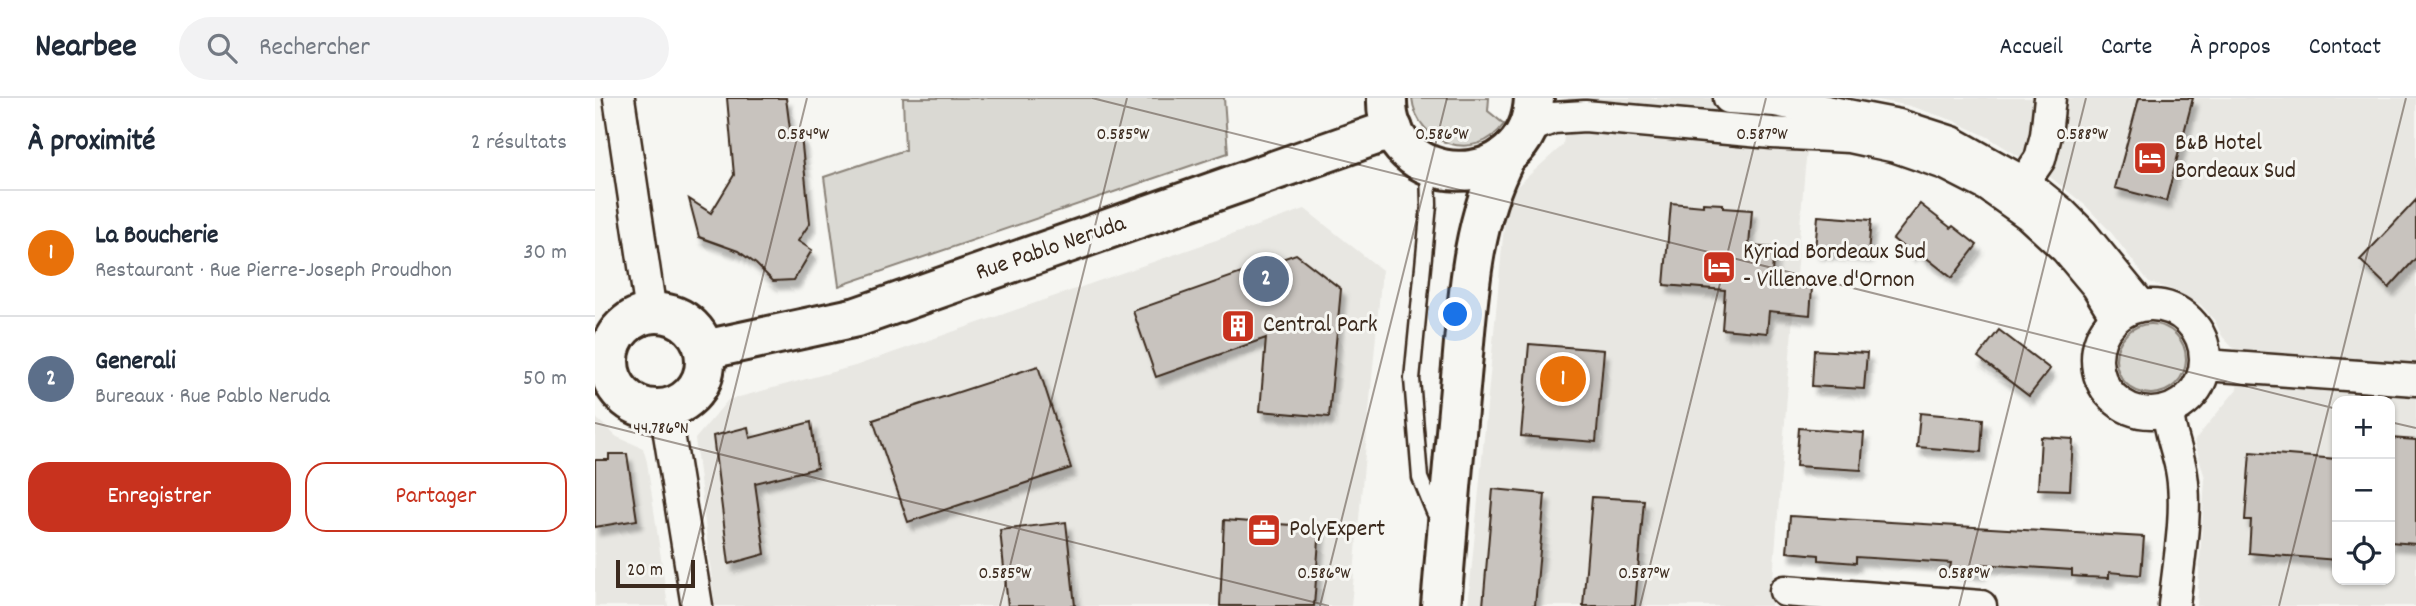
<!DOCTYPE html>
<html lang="fr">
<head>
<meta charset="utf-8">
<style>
  body { margin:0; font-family:Dekko,sans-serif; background:#f2f2f3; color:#1f2937 }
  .controls { position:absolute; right:21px; bottom:21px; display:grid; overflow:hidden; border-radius:14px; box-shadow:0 2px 5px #0004 }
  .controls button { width:63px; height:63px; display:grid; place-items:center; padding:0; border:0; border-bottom:2px solid #e0e1e3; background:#fff; color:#1f2937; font:35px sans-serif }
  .scale { position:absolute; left:21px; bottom:18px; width:79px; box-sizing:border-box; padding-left:7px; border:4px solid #3b2a1e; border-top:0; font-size:19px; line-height:24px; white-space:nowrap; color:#3b2a1e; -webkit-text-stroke:5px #f6f6f2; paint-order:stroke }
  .you { position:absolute; left:861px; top:217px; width:24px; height:24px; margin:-18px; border:5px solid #fff; border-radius:50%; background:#1a73e8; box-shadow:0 0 0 10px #1a73e833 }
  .badge { display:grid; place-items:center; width:46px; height:46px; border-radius:50%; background:#c8321e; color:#fff; font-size:23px; font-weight:700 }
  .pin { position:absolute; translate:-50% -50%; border:4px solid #fff; box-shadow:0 2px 7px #0006 }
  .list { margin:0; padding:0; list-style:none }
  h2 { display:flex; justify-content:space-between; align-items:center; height:91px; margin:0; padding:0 28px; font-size:30px }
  h2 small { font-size:23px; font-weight:400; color:#747a83 }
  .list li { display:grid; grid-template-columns:46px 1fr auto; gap:21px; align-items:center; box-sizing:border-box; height:126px; padding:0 28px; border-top:2px solid #e0e1e3 }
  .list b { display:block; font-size:26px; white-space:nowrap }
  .list p { margin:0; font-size:23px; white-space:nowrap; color:#747a83 }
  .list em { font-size:23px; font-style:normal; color:#747a83 }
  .actions { display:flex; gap:14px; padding:21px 28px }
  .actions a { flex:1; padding:16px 0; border:2px solid #c8321e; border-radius:21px; text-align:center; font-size:24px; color:#c8321e }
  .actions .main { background:#c8321e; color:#fff }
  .icon { flex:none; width:38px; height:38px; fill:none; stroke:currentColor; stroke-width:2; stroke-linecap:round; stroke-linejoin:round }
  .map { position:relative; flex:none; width:1821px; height:508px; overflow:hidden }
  header { display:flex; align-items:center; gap:42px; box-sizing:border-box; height:98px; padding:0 35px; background:#fff; border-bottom:2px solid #e0e1e3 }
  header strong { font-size:33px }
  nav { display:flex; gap:38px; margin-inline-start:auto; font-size:24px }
  .search { width:490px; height:63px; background:#f2f2f3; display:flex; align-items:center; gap:18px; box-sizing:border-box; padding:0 24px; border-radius:38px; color:#747a83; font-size:26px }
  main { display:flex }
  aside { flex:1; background:#fff }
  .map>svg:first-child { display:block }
</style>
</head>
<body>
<header>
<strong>Nearbee</strong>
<div class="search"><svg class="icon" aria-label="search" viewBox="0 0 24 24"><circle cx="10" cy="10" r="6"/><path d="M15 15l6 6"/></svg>Rechercher</div>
<nav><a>Accueil</a><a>Carte</a><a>À propos</a><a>Contact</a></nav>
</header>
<main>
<aside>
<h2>À proximité<small>2 résultats</small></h2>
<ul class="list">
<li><span class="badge" style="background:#e8710a">1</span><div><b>La Boucherie</b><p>Restaurant · Rue Pierre-Joseph Proudhon</p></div><em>30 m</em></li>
<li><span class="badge" style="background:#5c6f8a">2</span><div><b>Generali</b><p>Bureaux · Rue Pablo Neruda</p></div><em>50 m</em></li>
</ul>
<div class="actions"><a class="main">Enregistrer</a><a>Partager</a></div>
</aside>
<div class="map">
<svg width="1821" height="508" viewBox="0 0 1821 508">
  <defs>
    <filter id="shadow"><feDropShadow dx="4.5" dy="8" stdDeviation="2" flood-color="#0004"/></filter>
  </defs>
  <rect width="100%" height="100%" fill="#f6f6f2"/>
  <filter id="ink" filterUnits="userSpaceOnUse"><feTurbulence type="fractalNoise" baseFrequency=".0143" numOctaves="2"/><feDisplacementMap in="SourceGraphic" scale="14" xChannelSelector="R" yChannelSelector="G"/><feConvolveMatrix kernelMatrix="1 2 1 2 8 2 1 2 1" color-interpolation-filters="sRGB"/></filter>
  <g filter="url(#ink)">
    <g fill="#e8e7e2" fill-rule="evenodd">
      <path d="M973,0H1219L1210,70L1203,152L1176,508H873L912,97L968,47Z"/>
      <path d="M1272,0H1821V508H1602L1610,380L1599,343L1642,291L1646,253L1637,249L1627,238L1620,223L1606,207L1578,192L1554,184L1515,133L1490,107L1449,74L1393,39L1357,22L1315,8ZM1742,303H1795V482H1742Z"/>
      <path d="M710,111L787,172L756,508H120L100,341L133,302L260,268Z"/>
      <path d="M0,319L22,339L48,350L52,364L73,508H0Z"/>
    </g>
    <g fill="#dad9d3" stroke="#8a8278" stroke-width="2">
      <path d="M308,0H629L633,55L244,188L229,79L310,52Z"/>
      <path d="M817,0H894L893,13L909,26C881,66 822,47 817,0Z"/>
      <circle cx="1556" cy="261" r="35"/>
    </g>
    <g fill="#c8c3be" stroke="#3b2a1e" stroke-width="2" filter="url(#shadow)">
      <path d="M132,0H191L196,39L206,38L215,125L203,143L217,152L199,182L178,183L161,166L143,153L104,139L94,101L116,115L139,77Z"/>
      <path d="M1544,0H1598L1571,103L1520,90Z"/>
      <path d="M1821,102V160L1794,190L1765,162Z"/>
      <path d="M1076,105L1108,108V105L1128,106V110L1157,112L1154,148L1179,150L1176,187L1217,190L1215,217L1174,213L1172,235L1127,231L1130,192L1069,187Z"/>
      <path d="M1325,106L1356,130L1358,128L1382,147L1357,180L1319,150L1316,155L1298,141Z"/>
      <path d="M1223,118L1276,122L1273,156L1220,152Z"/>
      <path d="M701,156L746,191L734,319L665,313L671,240L561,279L538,213Z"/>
      <path d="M1404,232L1455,271L1434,298L1383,259Z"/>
      <path d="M934,246L1009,252L1001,344L926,338Z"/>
      <path d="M1219,252L1272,255L1269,291L1217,288Z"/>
      <path d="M443,268L476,370L313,424L278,322Z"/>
      <path d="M1325,315L1388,321L1386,354L1322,349Z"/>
      <path d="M216,324L222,370L160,385L170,456L134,466L118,338L153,329L155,340Z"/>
      <path d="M1204,330L1269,335L1266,372L1201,368Z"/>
      <path d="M1446,339L1478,341L1475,392L1443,391Z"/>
      <path d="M1795,340L1821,342V446L1795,444Z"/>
      <path d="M1655,354L1742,361V462L1654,455L1656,422H1650Z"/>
      <path d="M14,356H32L42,422L0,429V362H14Z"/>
      <path d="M898,391L950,396L940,508H888Z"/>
      <path d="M997,399L1049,402L1040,508H988Z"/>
      <path d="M1195,418L1549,439L1546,477L1514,474V480L1491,479L1477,478V472L1386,466V473L1355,471L1356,465L1261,459V465L1224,462V457L1192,454Z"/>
      <path d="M629,422L725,429L719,508H625Z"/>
      <path d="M471,424L480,508H413L405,432Z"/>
    </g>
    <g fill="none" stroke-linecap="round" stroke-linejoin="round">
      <g stroke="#3b2a1e" stroke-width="19">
        <path id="lane" d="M833,69L834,107L817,281L825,380L839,414L847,415"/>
      </g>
      <g stroke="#3b2a1e" stroke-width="35">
        <g id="street">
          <path d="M24,0L56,215"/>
          <path d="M1134,0L1180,3L1304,27L1357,44L1430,85L1467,115L1487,135L1546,207"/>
          <path d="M933,30L958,20L990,18L1177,35L1254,39L1301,49L1350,66L1393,88L1434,117L1471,151L1502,188L1521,219"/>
          <path d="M1419,99L1445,61L1451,37L1455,0"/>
          <circle cx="1556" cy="261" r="54"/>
          <path d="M1610,267L1821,282"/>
          <path d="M70,311L102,508"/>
          <path d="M1573,313C1574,335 1584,355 1587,377C1593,417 1583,467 1579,508"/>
          <path d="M1190,493L1386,508"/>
        </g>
      </g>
      <g stroke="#3b2a1e" stroke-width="44">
        <g id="secondary">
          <path d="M792,0C789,94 935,100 939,0"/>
          <circle cx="62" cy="263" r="48"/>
          <path d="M109,252L262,219L798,31"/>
          <path d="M846,508C852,432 859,355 866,279C873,205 875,128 910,60"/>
        </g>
      </g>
      <use href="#lane" stroke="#f6f6f2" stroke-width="14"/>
      <use href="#street" stroke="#f6f6f2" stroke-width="30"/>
      <use href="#secondary" stroke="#f6f6f2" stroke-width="38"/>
    </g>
  </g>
  <path fill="none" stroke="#3b2a1e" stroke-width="2" stroke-opacity="0.45" d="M497,0L1742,311M1795,324L1821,330M0,325L734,508M86,508L212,0M405,508L532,0M725,508L852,0M1045,508L1171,0M1364,508L1491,0M1684,508L1811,0"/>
  <defs>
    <g id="hotel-square" transform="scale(1.75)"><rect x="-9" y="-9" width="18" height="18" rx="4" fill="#c8321e" stroke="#f6f6f2"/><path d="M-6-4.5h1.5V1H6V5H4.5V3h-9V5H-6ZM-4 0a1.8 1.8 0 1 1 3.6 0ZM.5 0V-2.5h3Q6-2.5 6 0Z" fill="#fff"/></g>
    <g id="building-square" transform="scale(1.75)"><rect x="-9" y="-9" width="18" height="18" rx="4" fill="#c8321e" stroke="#f6f6f2"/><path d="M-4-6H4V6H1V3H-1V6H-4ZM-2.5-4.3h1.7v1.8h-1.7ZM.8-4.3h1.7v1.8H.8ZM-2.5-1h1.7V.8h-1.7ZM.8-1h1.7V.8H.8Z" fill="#fff"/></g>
    <g id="office-square" transform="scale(1.75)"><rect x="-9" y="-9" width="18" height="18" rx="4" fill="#c8321e" stroke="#f6f6f2"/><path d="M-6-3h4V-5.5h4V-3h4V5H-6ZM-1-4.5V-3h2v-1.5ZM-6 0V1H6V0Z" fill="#fff"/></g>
  </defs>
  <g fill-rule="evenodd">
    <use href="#hotel-square" x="1555" y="60"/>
    <use href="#hotel-square" x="1124" y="169"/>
    <use href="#building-square" x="643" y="228"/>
    <use href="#office-square" x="669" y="432"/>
  </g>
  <g text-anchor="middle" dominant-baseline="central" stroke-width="6" stroke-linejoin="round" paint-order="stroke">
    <g font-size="24" fill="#3b2a1e" stroke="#f6f6f2" text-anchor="start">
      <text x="1580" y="46">B&amp;B Hotel<tspan x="1580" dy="28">Bordeaux Sud</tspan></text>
      <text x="1148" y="155">Kyriad Bordeaux Sud<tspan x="1148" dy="28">- Villenave d'Ornon</tspan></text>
      <text x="668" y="228">Central Park</text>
      <text x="694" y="432">PolyExpert</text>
    </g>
    <g font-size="24" fill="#3b2a1e" stroke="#f6f6f2">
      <text transform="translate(456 151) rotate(-19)">Rue Pablo Neruda</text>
    </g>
  </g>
  <g font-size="18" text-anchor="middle" fill="#3b2a1e" stroke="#f6f6f2" stroke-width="6" stroke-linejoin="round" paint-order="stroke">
    <text x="208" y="41">0.584°W</text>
    <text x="528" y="41">0.585°W</text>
    <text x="847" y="41">0.586°W</text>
    <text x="1167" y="41">0.587°W</text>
    <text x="1487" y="41">0.588°W</text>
    <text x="66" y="335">44.786°N</text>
    <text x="410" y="480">0.585°W</text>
    <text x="729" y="480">0.586°W</text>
    <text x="1049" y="480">0.587°W</text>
    <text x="1369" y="480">0.588°W</text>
  </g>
</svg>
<div class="controls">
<button>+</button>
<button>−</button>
<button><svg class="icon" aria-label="locate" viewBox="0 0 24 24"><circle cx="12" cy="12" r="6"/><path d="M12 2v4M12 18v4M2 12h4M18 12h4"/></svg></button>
</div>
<div class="scale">20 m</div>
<div class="you"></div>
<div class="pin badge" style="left:968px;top:281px;background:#e8710a">1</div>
<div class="pin badge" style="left:671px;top:181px;background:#5c6f8a">2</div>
</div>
</main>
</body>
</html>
